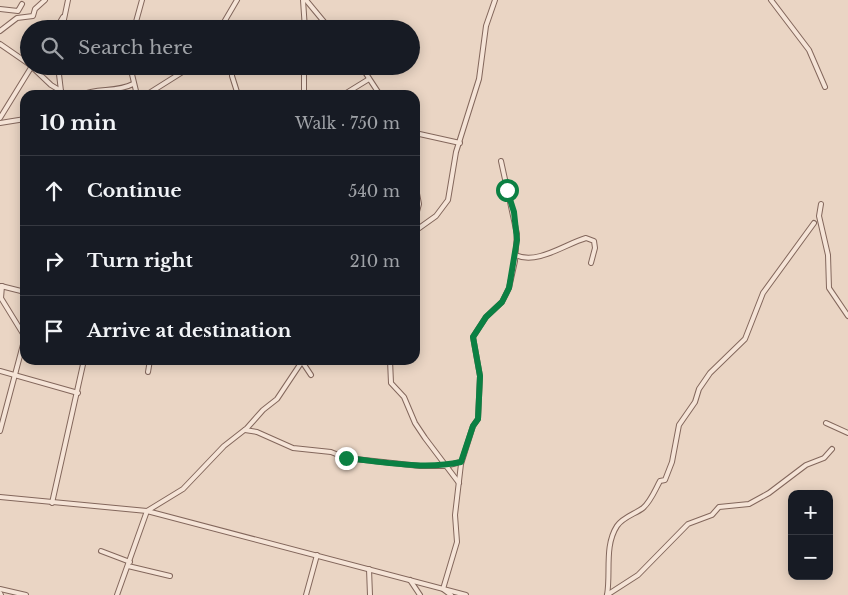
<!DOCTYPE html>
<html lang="en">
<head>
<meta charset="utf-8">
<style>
  body { margin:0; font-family:"Libre Baskerville",serif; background:#20242c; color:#f1f3f6 }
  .controls { position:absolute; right:15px; bottom:15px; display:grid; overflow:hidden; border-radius:10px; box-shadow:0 2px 12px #0003 }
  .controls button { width:45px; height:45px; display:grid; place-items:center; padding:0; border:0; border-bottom:1px solid #363941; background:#171b24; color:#f1f3f6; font:25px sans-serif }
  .stop { position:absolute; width:15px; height:15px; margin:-11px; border:4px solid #0b8043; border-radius:50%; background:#fff }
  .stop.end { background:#0b8043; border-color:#fff; box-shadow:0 1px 5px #0008 }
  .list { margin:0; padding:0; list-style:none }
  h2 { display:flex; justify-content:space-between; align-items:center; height:65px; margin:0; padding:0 20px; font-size:21px }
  h2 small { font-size:16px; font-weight:400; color:#9ea1a6 }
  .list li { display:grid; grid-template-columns:32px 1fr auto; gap:15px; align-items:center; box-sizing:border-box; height:70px; padding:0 20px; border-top:1px solid #363941 }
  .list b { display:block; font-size:19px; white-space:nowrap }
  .list em { font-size:16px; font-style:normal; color:#9ea1a6 }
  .icon { flex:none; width:28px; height:28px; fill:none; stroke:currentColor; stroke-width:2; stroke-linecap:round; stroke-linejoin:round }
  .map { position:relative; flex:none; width:848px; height:595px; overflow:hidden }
  .search { position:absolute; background:#171b24; box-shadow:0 2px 12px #0003; left:20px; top:20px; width:400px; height:55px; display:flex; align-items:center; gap:12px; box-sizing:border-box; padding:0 18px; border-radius:28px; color:#9ea1a6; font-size:19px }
  .panel { position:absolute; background:#171b24; box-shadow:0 2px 12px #0003; left:20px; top:90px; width:400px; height:275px; border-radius:15px }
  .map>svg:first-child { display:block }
</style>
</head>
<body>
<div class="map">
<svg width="848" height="595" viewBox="0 0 848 595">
  <rect width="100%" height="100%" fill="#ead5c4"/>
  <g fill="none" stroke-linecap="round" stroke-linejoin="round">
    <g stroke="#83675c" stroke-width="6">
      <g id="minor">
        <path d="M303,0L305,29"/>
        <path d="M306,0L330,29"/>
        <path d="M771,0L809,50L825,87"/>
        <path d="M0,9L18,11L22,4"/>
        <path d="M56,29L63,17"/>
        <path d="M62,29L68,0"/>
        <path d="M134,29L142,0"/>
        <path d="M220,29L237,0"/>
        <path d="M0,31L17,18L33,16L35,9L45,0"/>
        <path d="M0,44L29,64"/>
        <path d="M31,66L51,85L61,91"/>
        <path d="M58,66L61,91L65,95"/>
        <path d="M130,66L137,95"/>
        <path d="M232,66V76L238,95"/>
        <path d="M361,66L380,95"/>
        <path d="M81,95C97,87 116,93 133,84"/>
        <path d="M146,95L192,66"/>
        <path d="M304,95V66"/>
        <path d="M343,95L369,79"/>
        <path d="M0,118L32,66"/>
        <path d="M0,123L25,119"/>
        <path d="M415,133L460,143"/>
        <path d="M415,183L419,204L415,219"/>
        <path d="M821,204L819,216L828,255L829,288L848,316"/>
        <path d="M415,231L436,216L448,200L456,152L479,79L486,26L495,0"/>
        <path d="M515,255C538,265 565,244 586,238L594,241L595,248L591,263"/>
        <path d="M1,286L25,292"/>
        <path d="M301,360L311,375"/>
        <path d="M390,360L391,383L404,397L415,423L425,438L459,483"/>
        <path d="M0,371L78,393"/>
        <path d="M148,372L150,360"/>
        <path d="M826,423L848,433"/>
        <path d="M245,430L257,432L293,448L331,452L346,458L420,466H445L461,462"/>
        <path d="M0,431L25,337L1,298L2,286"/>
        <path d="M0,497L147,511L466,595"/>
        <path d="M52,503L84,360"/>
        <path d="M101,551L130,562"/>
        <path d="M128,566L170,576"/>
        <path d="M369,569L370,595"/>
        <path d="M410,580L420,595"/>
        <path d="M0,589L26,595"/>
        <path d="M0,593L1,595"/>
        <path d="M117,595L147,511L183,489L224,446L247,428L263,410L277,399L303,360"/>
        <path d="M306,595L317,555"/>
        <path d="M451,595L443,589L457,542L455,515L461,464L473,426L478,419L480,376L473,337L486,317L502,302L509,288L515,261L517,234L501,161"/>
        <path d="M607,595C611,573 604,546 617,526C623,517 635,514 643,508C651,501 655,490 660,481L665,480L672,462L679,425L695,402L699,389L710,373L745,339L763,293L814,223"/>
        <path d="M607,595L638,575L688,524L712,515L719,507L749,504L769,493L806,465L824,458L832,449"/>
      </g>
    </g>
    <use href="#minor" stroke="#f5e4d7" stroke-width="4"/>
  </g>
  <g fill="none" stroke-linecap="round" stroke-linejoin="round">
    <path stroke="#0b8043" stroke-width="6" d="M346,458C384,462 424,470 461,462L473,426L478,419L480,376L473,337L486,317L502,302L509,288L517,240L514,212L507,190"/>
  </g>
</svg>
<div class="controls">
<button>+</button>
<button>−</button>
</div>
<div class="stop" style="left:507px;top:190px"></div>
<div class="stop end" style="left:346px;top:458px"></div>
<div class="search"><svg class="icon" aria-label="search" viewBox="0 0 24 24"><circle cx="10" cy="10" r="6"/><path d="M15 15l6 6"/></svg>Search here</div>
<section class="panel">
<h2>10 min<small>Walk · 750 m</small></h2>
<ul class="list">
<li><svg class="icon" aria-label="ahead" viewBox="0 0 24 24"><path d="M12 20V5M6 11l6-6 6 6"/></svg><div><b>Continue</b></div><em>540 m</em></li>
<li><svg class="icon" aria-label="right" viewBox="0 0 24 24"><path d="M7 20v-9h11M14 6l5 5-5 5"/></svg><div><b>Turn right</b></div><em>210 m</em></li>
<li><svg class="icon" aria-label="arrive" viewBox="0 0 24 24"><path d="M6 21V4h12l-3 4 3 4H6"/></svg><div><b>Arrive at destination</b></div></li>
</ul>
</section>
</div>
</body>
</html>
